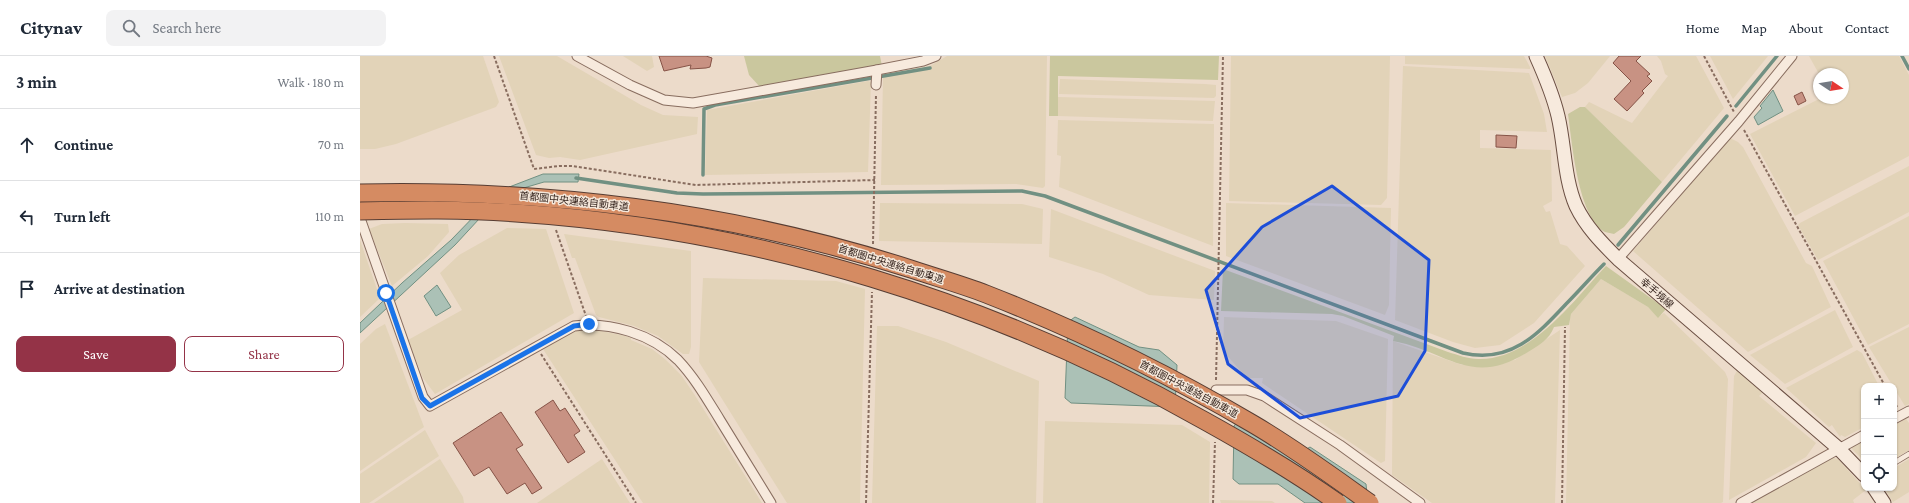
<!DOCTYPE html>
<html lang="en">
<head>
<meta charset="utf-8">
<style>
  body { margin:0; font-family:"Crimson Pro","Noto Sans JP",serif; background:#f2f2f3; color:#1f2937 }
  .controls { position:absolute; right:12px; bottom:12px; display:grid; overflow:hidden; border-radius:8px; box-shadow:0 1px 3px #0004 }
  .controls button { width:36px; height:36px; display:grid; place-items:center; padding:0; border:0; border-bottom:1px solid #e0e1e3; background:#fff; color:#1f2937; font:20px sans-serif }
  .compass { position:absolute; left:1453px; top:12px; width:36px; height:36px; border-radius:50%; background:#fff; box-shadow:0 1px 3px #0004; rotate:102deg }
  .stop { position:absolute; width:12px; height:12px; margin:-9px; border:3px solid #1a73e8; border-radius:50%; background:#fff }
  .stop.end { background:#1a73e8; border-color:#fff; box-shadow:0 1px 4px #0008 }
  .list { margin:0; padding:0; list-style:none }
  h2 { display:flex; justify-content:space-between; align-items:center; height:52px; margin:0; padding:0 16px; font-size:17px }
  h2 small { font-size:13px; font-weight:400; color:#747a83 }
  .list li { display:grid; grid-template-columns:26px 1fr auto; gap:12px; align-items:center; box-sizing:border-box; height:72px; padding:0 16px; border-top:1px solid #e0e1e3 }
  .list b { display:block; font-size:15px; white-space:nowrap }
  .list em { font-size:13px; font-style:normal; color:#747a83 }
  .actions { display:flex; gap:8px; padding:12px 16px }
  .actions a { flex:1; padding:9px 0; border:1px solid #943347; border-radius:8px; text-align:center; font-size:14px; color:#943347 }
  .actions .main { background:#943347; color:#fff }
  .icon { flex:none; width:22px; height:22px; fill:none; stroke:currentColor; stroke-width:2; stroke-linecap:round; stroke-linejoin:round }
  .map { position:relative; flex:none; width:1549px; height:447px; overflow:hidden }
  header { display:flex; align-items:center; gap:24px; box-sizing:border-box; height:56px; padding:0 20px; background:#fff; border-bottom:1px solid #e0e1e3 }
  header strong { font-size:19px }
  nav { display:flex; gap:22px; margin-inline-start:auto; font-size:14px }
  .search { width:280px; height:36px; background:#f2f2f3; display:flex; align-items:center; gap:10px; box-sizing:border-box; padding:0 14px; border-radius:8px; color:#747a83; font-size:15px }
  main { display:flex }
  aside { flex:1; background:#fff }
  .map>svg:first-child { display:block }
</style>
</head>
<body>
<header>
<strong>Citynav</strong>
<div class="search"><svg class="icon" aria-label="search" viewBox="0 0 24 24"><circle cx="10" cy="10" r="6"/><path d="M15 15l6 6"/></svg>Search here</div>
<nav><a>Home</a><a>Map</a><a>About</a><a>Contact</a></nav>
</header>
<main>
<aside>
<h2>3 min<small>Walk · 180 m</small></h2>
<ul class="list">
<li><svg class="icon" aria-label="ahead" viewBox="0 0 24 24"><path d="M12 20V5M6 11l6-6 6 6"/></svg><div><b>Continue</b></div><em>70 m</em></li>
<li><svg class="icon" aria-label="left" viewBox="0 0 24 24"><path d="M17 20v-9H6M10 6l-5 5 5 5"/></svg><div><b>Turn left</b></div><em>110 m</em></li>
<li><svg class="icon" aria-label="arrive" viewBox="0 0 24 24"><path d="M6 21V4h12l-3 4 3 4H6"/></svg><div><b>Arrive at destination</b></div></li>
</ul>
<div class="actions"><a class="main">Save</a><a>Share</a></div>
</aside>
<div class="map">
<svg width="1549" height="447" viewBox="0 0 1549 447">
  <rect width="100%" height="100%" fill="#ecdbca"/>
  <g fill="#e2d3b8">
    <path d="M0,0H123L139,46L136,51L36,88L15,93H0Z"/>
    <path d="M139,0H197L281,49L303,59L338,61L337,78L220,104L200,101L189,102L176,99Z"/>
    <path d="M263,0H292L294,11L287,15Z"/>
    <path d="M587,0H687L685,130L683,132L656,128L521,129L523,22L530,17L570,10Z"/>
    <path d="M871,0H1030L1027,142L1021,149L869,145Z"/>
    <path d="M1045,0H1164L1170,11V13L1045,8Z"/>
    <path d="M1185,0H1250L1228,27L1215,37L1202,41Z"/>
    <path d="M1297,0H1336L1364,52L1302,126L1225,51L1229,46L1272,67L1308,20L1305,18L1301,5Z"/>
    <path d="M1350,0H1408L1373,43Z"/>
    <path d="M1449,0H1539L1549,19V100L1435,160L1390,78L1461,42H1483V18H1459Z"/>
    <path d="M1043,10L1169,17L1184,58L1187,76L1120,74V92L1191,94L1192,145L1183,150L1186,156L1190,155L1200,188L1207,190L1225,210L1174,267L1140,289L1115,292L1093,286L1035,264Z"/>
    <path d="M700,23L845,28L856,29V40L854,42L699,38Z"/>
    <path d="M508,25L511,26L508,116L345,119L347,54Z"/>
    <path d="M698,41L855,45L853,65L698,60Z"/>
    <path d="M698,64L854,68L853,190L699,131L701,100L697,99Z"/>
    <path d="M1370,82L1378,86L1383,91L1446,207L1452,210L1471,251L1388,296L1273,195Z"/>
    <path d="M1549,110V156L1458,204L1438,169L1440,167Z"/>
    <path d="M520,147L662,148L683,153L682,188L519,185Z"/>
    <path d="M866,147L1031,152L1029,249L1025,259L866,200Z"/>
    <path d="M691,153L855,215L854,244L789,239L743,218L689,201Z"/>
    <path d="M1549,160V268L1508,289L1463,205Z"/>
    <path d="M45,167L88,168L89,176L68,200L32,230L9,173L22,168Z"/>
    <path d="M147,172L186,173L214,257L75,338L63,322L48,284L102,254L80,217L99,199Z"/>
    <path d="M204,178L331,195V291L329,298H323L298,280L274,270L239,261L236,259L215,202H212Z"/>
    <path d="M0,184L20,242L0,261Z"/>
    <path d="M343,222L476,225L505,233L500,447H427L339,306Z"/>
    <path d="M1241,223L1288,251L1298,261L1304,257L1365,316L1368,323L1363,446L1361,447H1206L1210,262L1211,258Z"/>
    <path d="M1475,254L1493,291L1425,328L1390,299Z"/>
    <path d="M864,261L976,265L1028,283L1025,405L1021,407L902,327L903,322H887L863,295Z"/>
    <path d="M25,268L64,371L0,415V288L16,273Z"/>
    <path d="M517,270H538L586,286L679,325L676,447H512Z"/>
    <path d="M1549,271V348L1545,350L1509,291Z"/>
    <path d="M226,272L266,280L271,282V284L292,293L306,304L321,319L334,338L402,447H283L183,293L210,277Z"/>
    <path d="M1200,274L1195,447H1072L1032,419L1033,285L1102,309L1155,304Z"/>
    <path d="M1497,294L1502,297L1519,330H1504V371L1485,381L1481,379L1480,381L1472,369L1469,371L1426,332Z"/>
    <path d="M1378,313L1404,335L1399,340L1456,387L1446,401L1369,444L1374,320Z"/>
    <path d="M1546,363L1549,367V394L1534,403V369Z"/>
    <path d="M685,365L822,369L850,386L849,447H683Z"/>
    <path d="M65,374L79,400L9,447H0V418Z"/>
    <path d="M1504,384V405L1492,393V390Z"/>
    <path d="M1474,402L1478,403L1506,434L1493,444L1494,447H1390L1467,403Z"/>
    <path d="M80,403L103,441L104,447H14Z"/>
    <path d="M242,403L270,447H177Z"/>
    <path d="M1549,403V436L1533,446L1524,432H1534V412Z"/>
    <path d="M860,444L912,445L915,447H861Z"/>
  </g>
  <g fill="#cac79e">
    <path d="M384,0H520L522,10L400,31L389,19Z"/>
    <path d="M690,0H859L858,24L698,20V60H689Z"/>
    <path d="M1220,51H1225L1302,126L1264,171L1254,178C1251,177 1248,177 1245,176C1218,162 1212,86 1208,58Z"/>
    <path d="M1246,210L1306,253L1298,262L1288,251L1241,223L1211,258L1209,269L1194,271C1189,284 1179,289 1168,296C1111,332 1087,295 1033,285L1034,280L983,260L972,258L861,255L863,213L1088,296C1098,299 1108,303 1118,303C1170,305 1214,244 1246,210Z"/>
  </g>
  <g fill="#abc1b6" stroke="#719082">
    <path d="M1413,34L1423,55L1398,69L1394,61L1402,52L1400,50Z"/>
    <path d="M183,118H219L218,126H184L150,136L132,149L95,189L0,277V267L42,227L91,184L125,149L144,133Z"/>
    <path d="M77,229L91,251L76,260L64,240Z"/>
    <path d="M715,261L779,291L799,294L817,309L815,351L711,347L705,342L708,266Z"/>
    <path d="M878,365L943,395L950,391L1006,428L1008,447H945L918,428H879L873,423L874,370Z"/>
  </g>
  <g fill="none" stroke-linecap="round" stroke-linejoin="round">
    <g stroke="#719082" stroke-width="3.5">
      <path d="M1542,0L1549,13"/>
      <path d="M1376,50L1417,0"/>
      <path d="M343,119L344,53L355,49L570,12"/>
      <path d="M216,122L317,137L343,138L662,135L685,140L1103,297C1150,308 1177,279 1206,248C1219,235 1231,221 1244,208"/>
      <path d="M1258,189L1367,60"/>
    </g>
  </g>
  <g fill="#c89283" stroke="#865347">
    <path d="M299,0H346L352,2L350,11L346,12L330,13L331,9L304,15Z"/>
    <path d="M1259,0H1281L1276,5L1290,18L1287,20L1292,25L1282,35L1284,37L1267,55L1254,43L1271,25L1253,7Z"/>
    <path d="M1442,36L1446,45L1438,49L1434,40Z"/>
    <path d="M1136,79L1157,80L1156,92L1136,91Z"/>
    <path d="M193,344L200,355L205,352L220,375L214,379L225,396L208,407L175,356Z"/>
    <path d="M141,356L163,389L156,393L182,432L172,438L165,427L147,438L129,411L114,420L93,387Z"/>
  </g>
  <g fill="none" stroke-linecap="round" stroke-linejoin="round">
    <g stroke="#886d5f" stroke-width="6">
      <path id="service" d="M1534,407L1549,398"/>
    </g>
    <g stroke="#886d5f" stroke-width="11">
      <g id="minor">
        <path d="M217,0L270,29L304,44L333,47L517,14L563,5L576,0"/>
        <path d="M516,29L517,14"/>
        <path d="M0,162L63,341L70,350L214,270C249,265 292,278 318,304C335,322 347,343 360,364C377,392 394,419 411,447"/>
        <path d="M1258,203L1379,65L1432,0"/>
        <path d="M856,334H887L904,340L980,389L1060,447"/>
        <path d="M1534,363L1549,355"/>
        <path d="M1381,447L1504,379"/>
      </g>
    </g>
    <g stroke="#6a4e42" stroke-width="15">
      <g id="secondary">
        <path d="M1176,0C1185,20 1193,39 1198,60C1205,90 1204,122 1216,150C1226,171 1242,187 1258,203L1478,392L1504,419"/>
        <path d="M1514,432L1524,447"/>
      </g>
    </g>
    <g stroke="#886d5f" stroke-width="2" stroke-dasharray="3 2" stroke-linecap="butt">
      <path d="M134,0L174,113L199,110H212L336,129L515,124"/>
      <path d="M1344,0L1374,56"/>
      <path d="M1384,74L1525,330"/>
      <path d="M196,174L226,260"/>
      <path d="M513,188L516,38"/>
      <path d="M181,298L276,447"/>
      <path d="M856,324L863,0"/>
      <path d="M1534,345L1537,351"/>
      <path d="M506,447L512,236"/>
      <path d="M853,447L855,386"/>
      <path d="M1202,447L1205,271"/>
    </g>
    <use href="#service" stroke="#f7eadd" stroke-width="4.5"/>
    <use href="#minor" stroke="#f7eadd" stroke-width="9"/>
    <use href="#secondary" stroke="#f7eadd" stroke-width="13"/>
    <g stroke="#573d33" stroke-width="19" stroke-linecap="butt">
      <g id="motorway-bridge">
        <path d="M0,137C188,133 375,156 554,214C578,222 603,229 626,238C718,274 808,318 893,368C934,392 972,420 1010,447"/>
        <path d="M0,155C52,154 104,153 156,157C398,173 635,246 845,365C890,390 936,417 978,447"/>
      </g>
    </g>
    <use href="#motorway-bridge" stroke="#d58b62" stroke-width="17"/>
  </g>
  <g fill="none" stroke-linecap="round" stroke-linejoin="round">
    <path stroke="#1a73e8" stroke-width="5" d="M26,237L62,342L70,350L214,270L229,268"/>
  </g>
  <path fill="#1d4ed8" fill-opacity="0.2" stroke="#1d4ed8" stroke-width="3" stroke-linejoin="round" d="M972,130L1069,204L1065,295L1038,340L940,362L868,308L846,234L902,171Z"/>
  <g text-anchor="middle" dominant-baseline="central" stroke-width="3" stroke-linejoin="round" paint-order="stroke">
    <g font-size="10" fill="#3a2922" stroke="#f4e7da">
      <text transform="translate(214 145) rotate(6)">首都圏中央連絡自動車道</text>
      <text transform="translate(531 208) rotate(17)">首都圏中央連絡自動車道</text>
      <text transform="translate(1297 237) rotate(41)">幸手境線</text>
      <text transform="translate(829 333) rotate(28)">首都圏中央連絡自動車道</text>
    </g>
  </g>
</svg>
<div class="controls">
<button>+</button>
<button>−</button>
<button><svg class="icon" aria-label="locate" viewBox="0 0 24 24"><circle cx="12" cy="12" r="6"/><path d="M12 2v4M12 18v4M2 12h4M18 12h4"/></svg></button>
</div>
<svg class="compass" viewBox="-18 -18 36 36"><path d="M0-13l5 13h-10z" fill="#e53935"/><path d="M0 13l5-13h-10z" fill="#747a83"/></svg>
<div class="stop" style="left:26px;top:237px"></div>
<div class="stop end" style="left:229px;top:268px"></div>
</div>
</main>
</body>
</html>
